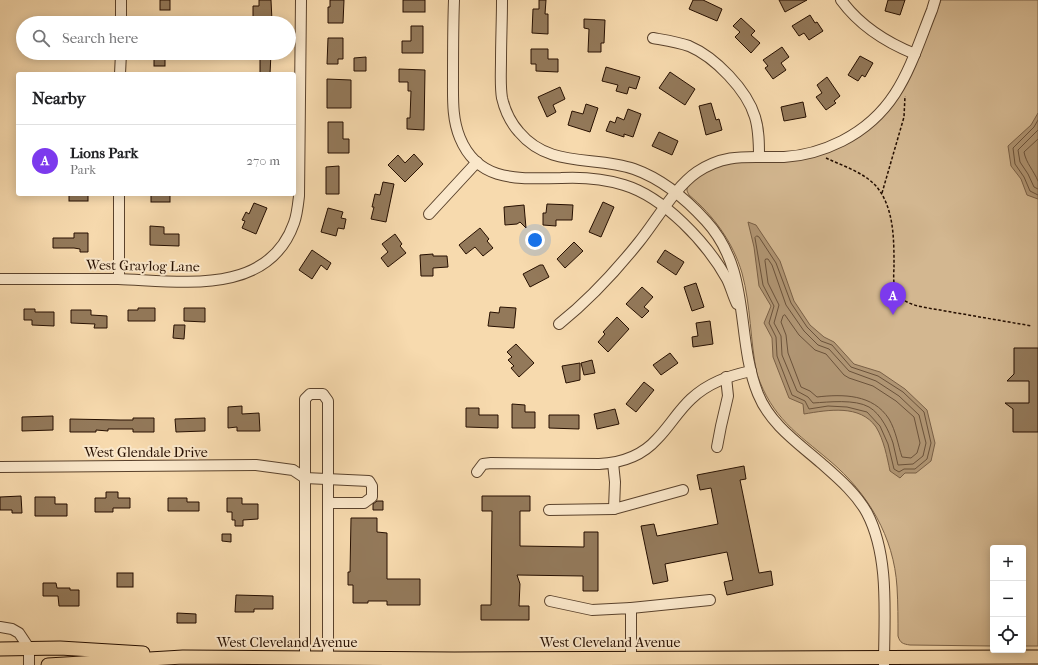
<!DOCTYPE html>
<html lang="en">
<head>
<meta charset="utf-8">
<style>
  body { margin:0; font-family:"IM FELL French Canon",serif; background:#f6f6f6; color:#202124 }
  .controls { position:absolute; right:12px; bottom:12px; display:grid; overflow:hidden; border-radius:4px; box-shadow:0 2px 10px #0003 }
  .controls button { width:36px; height:36px; display:grid; place-items:center; padding:0; border:0; border-bottom:1px solid #e0e0e0; background:#fff; color:#202124; font:20px sans-serif }
  .you { position:absolute; left:535px; top:240px; width:14px; height:14px; margin:-10px; border:3px solid #fff; border-radius:50%; background:#1a73e8; box-shadow:0 0 0 6px #1a73e833 }
  .badge { display:grid; place-items:center; width:26px; height:26px; border-radius:50%; background:#7c3aed; color:#fff; font-size:13px; font-weight:700 }
  .pin { position:absolute; translate:-50% -33px; filter:drop-shadow(0 1px 2px #0008) }
  .pin::after { content:''; position:absolute; top:21px; width:14px; height:12px; background:inherit; clip-path:polygon(0 0,100% 0,50% 100%) }
  .list { margin:0; padding:0; list-style:none }
  h2 { display:flex; justify-content:space-between; align-items:center; height:52px; margin:0; padding:0 16px; font-size:17px }
  h2 small { font-size:13px; font-weight:400; color:#757577 }
  .list li { display:grid; grid-template-columns:26px 1fr auto; gap:12px; align-items:center; box-sizing:border-box; height:72px; padding:0 16px; border-top:1px solid #e0e0e0 }
  .list b { display:block; font-size:15px; white-space:nowrap }
  .list p { margin:0; font-size:13px; white-space:nowrap; color:#757577 }
  .list em { font-size:13px; font-style:normal; color:#757577 }
  .icon { flex:none; width:22px; height:22px; fill:none; stroke:currentColor; stroke-width:2; stroke-linecap:round; stroke-linejoin:round }
  .map { position:relative; flex:none; width:1038px; height:665px; overflow:hidden }
  .search { position:absolute; background:#fff; box-shadow:0 2px 10px #0003; left:16px; top:16px; width:280px; height:44px; display:flex; align-items:center; gap:10px; box-sizing:border-box; padding:0 14px; border-radius:22px; color:#757577; font-size:15px }
  .panel { position:absolute; background:#fff; box-shadow:0 2px 10px #0003; left:16px; top:72px; width:280px; height:124px; border-radius:4px }
  .map>svg:first-child { display:block }
</style>
</head>
<body>
<div class="map">
<svg width="1038" height="665" viewBox="0 0 1038 665">
  <rect width="100%" height="100%" fill="#f7daae"/>
  <filter id="stains"><feTurbulence type="fractalNoise" baseFrequency=".005" numOctaves="4"/><feColorMatrix values="0 0 0 0 .2 0 0 0 0 .09 0 0 0 0 .02 0 0 0 .5 -.17"/></filter>
  <radialGradient id="worn" r=".72"><stop offset=".6" stop-color="#630" stop-opacity="0"/><stop offset="1" stop-color="#630" stop-opacity=".3"/></radialGradient>
  <path fill="#d3b790" stroke="#7c6348" d="M941,0H1038V646H1023V548H993V646L910,645C903,644 900,643 898,636C898,620 898,603 897,587C894,537 868,493 830,461C797,433 772,418 757,374C750,341 751,306 742,273C733,242 713,215 689,195L687,191V187L691,182L704,172L724,163L772,161L862,135L885,115L902,92L926,39Z"/>
  <g fill="#b09573" stroke="#795f45">
    <path d="M1038,113V199L1027,195L1021,179L1011,166L1008,146L1031,125Z"/>
    <path d="M748,222L756,225L780,261L794,301L810,325L824,337L834,342L854,364L880,372L905,389L927,410L935,443L931,461L916,473H905L900,478L890,471C887,457 884,440 876,427C860,404 828,410 804,414L803,404L789,398L773,357L772,338L764,323L771,306L759,286L754,247Z"/>
  </g>
  <g fill="none" stroke-linecap="round" stroke-linejoin="round">
    <g stroke="#6b523a" stroke-width="1">
      <path d="M1038,120L1034,127L1013,148L1015,164L1024,177L1030,191L1038,195"/>
      <path d="M1038,130L1018,150L1020,162L1028,174L1034,187L1038,189"/>
      <path d="M1038,139L1024,152C1026,163 1034,171 1038,181"/>
      <path d="M757,236L759,237L776,263L791,303L807,327L821,341L832,345L851,367L878,376L903,392L924,412L931,443L927,459L915,469H904L899,472L894,469L888,444L880,426L867,412L847,407L828,406L809,409L805,401L792,395L777,356L776,337L769,323L774,306L763,285L755,238Z"/>
      <path d="M766,259H768L772,265L786,305L804,331L818,345L829,349L849,371L876,381L899,396L919,415L926,443L923,456L913,464L898,465C896,458 895,450 893,443C889,431 881,414 869,407C855,399 829,402 813,403L808,397L797,391L782,355L781,336L774,323L779,305L768,283L765,261Z"/>
      <path d="M785,315L799,335L815,350L826,354L844,375L849,378L873,386L896,401L914,417L920,443L917,453L911,458L902,457C898,445 896,431 889,419C873,394 843,394 817,397L810,391L801,387L788,353L786,335L781,322L783,316Z"/>
    </g>
  </g>
  <g fill="#93795a" stroke="#260f00">
    <rect x="160" y="0" width="10" height="10"/>
    <path d="M259,0H271L272,21H253V6H259Z"/>
    <path d="M330,0H344L343,23H328V7H330Z"/>
    <rect x="403" y="0" width="22" height="12"/>
    <path d="M539,0H546L545,14H548V34L532,33L533,9H539Z"/>
    <path d="M693,0H703L722,9L717,21L689,9Z"/>
    <path d="M779,0H807L785,12Z"/>
    <path d="M888,0H905L900,15L885,11Z"/>
    <path d="M810,15L815,23L817,22L823,31L809,40L804,33L799,36L792,26Z"/>
    <path d="M741,18L755,31L751,35L760,43L751,53L735,37L740,32L733,26Z"/>
    <path d="M584,19L605,20L604,43H601V52H588L589,29L584,28Z"/>
    <path d="M411,26H423V53H402V41H411Z"/>
    <path d="M328,38H343V59H338V64H327Z"/>
    <path d="M782,47L789,57L781,63L786,70L773,79L765,68L768,66L763,60Z"/>
    <path d="M531,49H548V59H558V72L536,71V64H531Z"/>
    <rect x="154" y="53" width="11" height="13"/>
    <path d="M260,53H271L270,74H260Z"/>
    <path d="M860,56L873,63L865,77L862,75L858,81L848,75Z"/>
    <path d="M366,57V71H354V58Z"/>
    <path d="M606,67L640,77L636,89L629,87L627,94L616,91L618,85L602,81Z"/>
    <path d="M399,69L425,70L424,130L407,129V118H410L411,91H408V82H399Z"/>
    <path d="M670,72L695,89L685,105L659,88Z"/>
    <path d="M827,77L840,96L834,101L836,103L826,110L816,97L822,93L817,85Z"/>
    <path d="M327,79L351,80V108H327Z"/>
    <path d="M560,87L565,99L553,105L556,112L547,117L538,97Z"/>
    <path d="M803,102L806,117L784,121L781,107Z"/>
    <path d="M711,103L716,120L719,119L722,130L706,135L699,106Z"/>
    <path d="M586,104L598,108L590,132L568,125L572,111L583,114Z"/>
    <path d="M628,109L641,114L633,137L624,134V137L606,131L610,121L615,123L617,117L624,120Z"/>
    <path d="M328,122H343V139H349V153H328Z"/>
    <path d="M659,132L678,141L672,155L652,146Z"/>
    <path d="M414,154L423,164L405,182L388,165L398,155L405,163Z"/>
    <path d="M339,166V194H326V167Z"/>
    <path d="M383,182L394,184L386,222L371,219L374,207H372L375,194L380,195Z"/>
    <rect x="69" y="194" width="19" height="7"/>
    <rect x="151" y="194" width="19" height="8"/>
    <path d="M603,202L614,207L601,237L589,232Z"/>
    <path d="M254,203L267,208L256,234L242,228L245,221L242,220L246,212L249,214Z"/>
    <path d="M547,204L573,205L572,220H556V226L543,225V213H546Z"/>
    <path d="M524,205L526,228L520,222L517,224L505,225L504,207Z"/>
    <path d="M328,208L343,212L341,218L346,219L344,229L338,228L336,236L321,232Z"/>
    <path d="M150,226L164,227V234H179V246L150,245Z"/>
    <path d="M480,228L489,239L487,241L493,248L483,256L475,247L466,254L459,245Z"/>
    <path d="M74,233H88V252H80V249L74,248H53V238H74Z"/>
    <path d="M395,234L402,244L400,246L406,253L388,267L381,258L388,252L382,244Z"/>
    <path d="M574,242L583,251L565,268L557,259Z"/>
    <path d="M312,250L331,263L327,270L321,265L312,279L299,270Z"/>
    <path d="M665,250L684,262L676,275L657,262Z"/>
    <path d="M433,254V256H447L448,267L433,268V276H421L420,255Z"/>
    <path d="M540,265H543L549,277L530,287L523,274Z"/>
    <path d="M696,283L704,307L692,311L684,287Z"/>
    <path d="M642,287L653,297L644,307L649,311L642,318L626,304Z"/>
    <path d="M500,307L516,308L514,328L488,326L490,312L499,313Z"/>
    <path d="M138,308H155V321H128V310H138Z"/>
    <path d="M184,308H205V322L184,321Z"/>
    <path d="M24,309H35V312H54V326L32,325V320H24Z"/>
    <path d="M71,310H91V315L107,316V328H94L95,324L71,323Z"/>
    <path d="M617,317L629,329L608,352L598,342L605,334L603,332Z"/>
    <path d="M710,321L713,344L693,347L692,337L698,336L696,323Z"/>
    <path d="M174,325H185L184,339L173,338Z"/>
    <path d="M516,344L534,363L519,377L511,368L514,366L508,360L512,357L507,352Z"/>
    <path d="M1014,348H1038V432H1013V409L1005,403H1029V381H1007L1014,374Z"/>
    <path d="M670,353L678,363L661,375L653,365Z"/>
    <path d="M592,360L595,373L584,375L581,363Z"/>
    <path d="M580,363V380L566,383L562,366Z"/>
    <path d="M644,382L654,390L636,412L626,404Z"/>
    <path d="M512,404L525,405V412H535V428H512Z"/>
    <path d="M242,406V414L259,413L260,431H237V427L228,428V407Z"/>
    <path d="M466,408H479V415H498V428L466,427Z"/>
    <path d="M615,409L619,424L597,429L594,414Z"/>
    <path d="M549,415H579V429L549,428Z"/>
    <path d="M53,416V430L22,431V417Z"/>
    <path d="M133,418H154V432H133V429H108V431L96,430V432H70V419L120,420H133Z"/>
    <path d="M205,418V431L176,432L175,419Z"/>
    <path d="M744,466L746,479L740,480L759,573L771,571L773,585L727,595L724,582L733,580L727,552L665,564L668,581L653,584L641,526L654,524L657,536L718,524L711,488L700,490L697,475Z"/>
    <path d="M106,492H118V498H130V508H113V512H95V498H106Z"/>
    <path d="M21,496L22,513H12V510H0V497Z"/>
    <path d="M482,496H530V511H520V546L584,547V532H598V591H583V576L517,575L520,584L519,606H529V620H481V605H491L492,511H482Z"/>
    <path d="M35,497H55V504H67V516H35Z"/>
    <path d="M168,498H187V502H199V511H168Z"/>
    <path d="M227,498H242V504H258V519L243,520V526H235V520H232V512H227Z"/>
    <path d="M377,501H383V510H373V504Z"/>
    <path d="M351,518H377V532L387,533V579H420V605H387V601H368V603H353V585H348V572H350Z"/>
    <path d="M222,534H231V542L222,541Z"/>
    <rect x="117" y="573" width="16" height="14"/>
    <path d="M43,583H56L57,588H70V590H79V606H59L58,596H43Z"/>
    <path d="M236,595L273,596V609H254V612H235Z"/>
    <path d="M177,613L196,614V623H177Z"/>
  </g>
  <g fill="none" stroke-linecap="round" stroke-linejoin="round">
    <g stroke="#5a422c" stroke-width="12">
      <g id="minor">
        <path d="M454,0C453,26 453,52 453,79C453,99 452,119 460,138C479,184 521,178 561,178C581,177 605,179 624,185C664,197 707,243 727,279C731,287 733,296 737,304"/>
        <path d="M502,0C502,20 501,40 501,60C501,73 500,86 502,98C505,111 511,123 519,132C550,169 594,155 634,169C662,179 687,200 706,221C752,271 735,337 758,394C770,424 798,443 821,463C838,478 856,493 867,513C890,557 884,617 884,665"/>
        <path d="M841,0C860,26 885,42 915,54"/>
        <path d="M121,23V0"/>
        <path d="M653,38C664,40 678,42 689,46C715,57 747,90 755,117C759,130 759,143 759,157"/>
        <path d="M120,74L121,53"/>
        <path d="M429,214L477,162"/>
        <path d="M0,279C39,279 79,279 118,279C180,281 268,297 294,223C297,215 298,205 299,196L301,0"/>
        <path d="M119,279V194"/>
        <path d="M559,324C589,300 615,272 639,242C656,221 675,187 697,172C727,152 750,158 784,157C804,156 824,150 842,141C899,112 910,65 932,10L935,0"/>
        <path d="M717,447L721,426L728,396L726,377"/>
        <path d="M613,463L615,482L614,509L683,490"/>
        <path d="M0,467L256,465L293,470L305,478L369,481L372,486V497L364,503H328"/>
        <path d="M477,472L483,464L491,463L599,464C620,463 642,456 657,439C669,427 678,411 691,399C708,383 728,376 751,371"/>
        <path d="M549,510L614,509"/>
        <path d="M550,601L592,610L631,608V658"/>
        <path d="M631,608L710,600"/>
        <path d="M0,627L12,629L19,633L29,648V665"/>
        <path d="M305,658V399L310,394H323L328,401V658"/>
      </g>
    </g>
    <g stroke="#260f00" stroke-width="15">
      <g id="major">
        <path d="M0,649L60,648L143,653"/>
        <path d="M48,665L183,657L454,659L1038,657"/>
      </g>
    </g>
    <g stroke="#260f00" stroke-width="1.5" stroke-dasharray="3 2" stroke-linecap="butt">
      <path d="M826,158C843,166 863,172 876,186C894,207 894,239 894,265C894,274 892,286 898,294C905,304 917,306 928,308L1032,326"/>
      <path d="M882,193L904,117L905,96"/>
    </g>
    <use href="#minor" stroke="#fae7ca" stroke-width="10"/>
    <use href="#major" stroke="#f7daae" stroke-width="13"/>
  </g>
  <g text-anchor="middle" dominant-baseline="central" stroke-width="4" stroke-linejoin="round" paint-order="stroke">
    <g font-size="14" fill="#260f00" stroke="#fae7ca">
      <text transform="translate(143 266) rotate(1)">West Graylog Lane</text>
      <text x="146" y="452">West Glendale Drive</text>
      <text x="287" y="642">West Cleveland Avenue</text>
      <text x="610" y="642">West Cleveland Avenue</text>
    </g>
  </g>
  <rect width="100%" height="100%" filter="url(#stains)"/>
  <rect width="100%" height="100%" fill="url(#worn)"/>
</svg>
<div class="controls">
<button>+</button>
<button>−</button>
<button><svg class="icon" aria-label="locate" viewBox="0 0 24 24"><circle cx="12" cy="12" r="6"/><path d="M12 2v4M12 18v4M2 12h4M18 12h4"/></svg></button>
</div>
<div class="you"></div>
<div class="pin badge" style="left:893px;top:315px">A</div>
<div class="search"><svg class="icon" aria-label="search" viewBox="0 0 24 24"><circle cx="10" cy="10" r="6"/><path d="M15 15l6 6"/></svg>Search here</div>
<section class="panel">
<h2>Nearby<small></small></h2>
<ul class="list">
<li><span class="badge">A</span><div><b>Lions Park</b><p>Park</p></div><em>270 m</em></li>
</ul>
</section>
</div>
</body>
</html>
